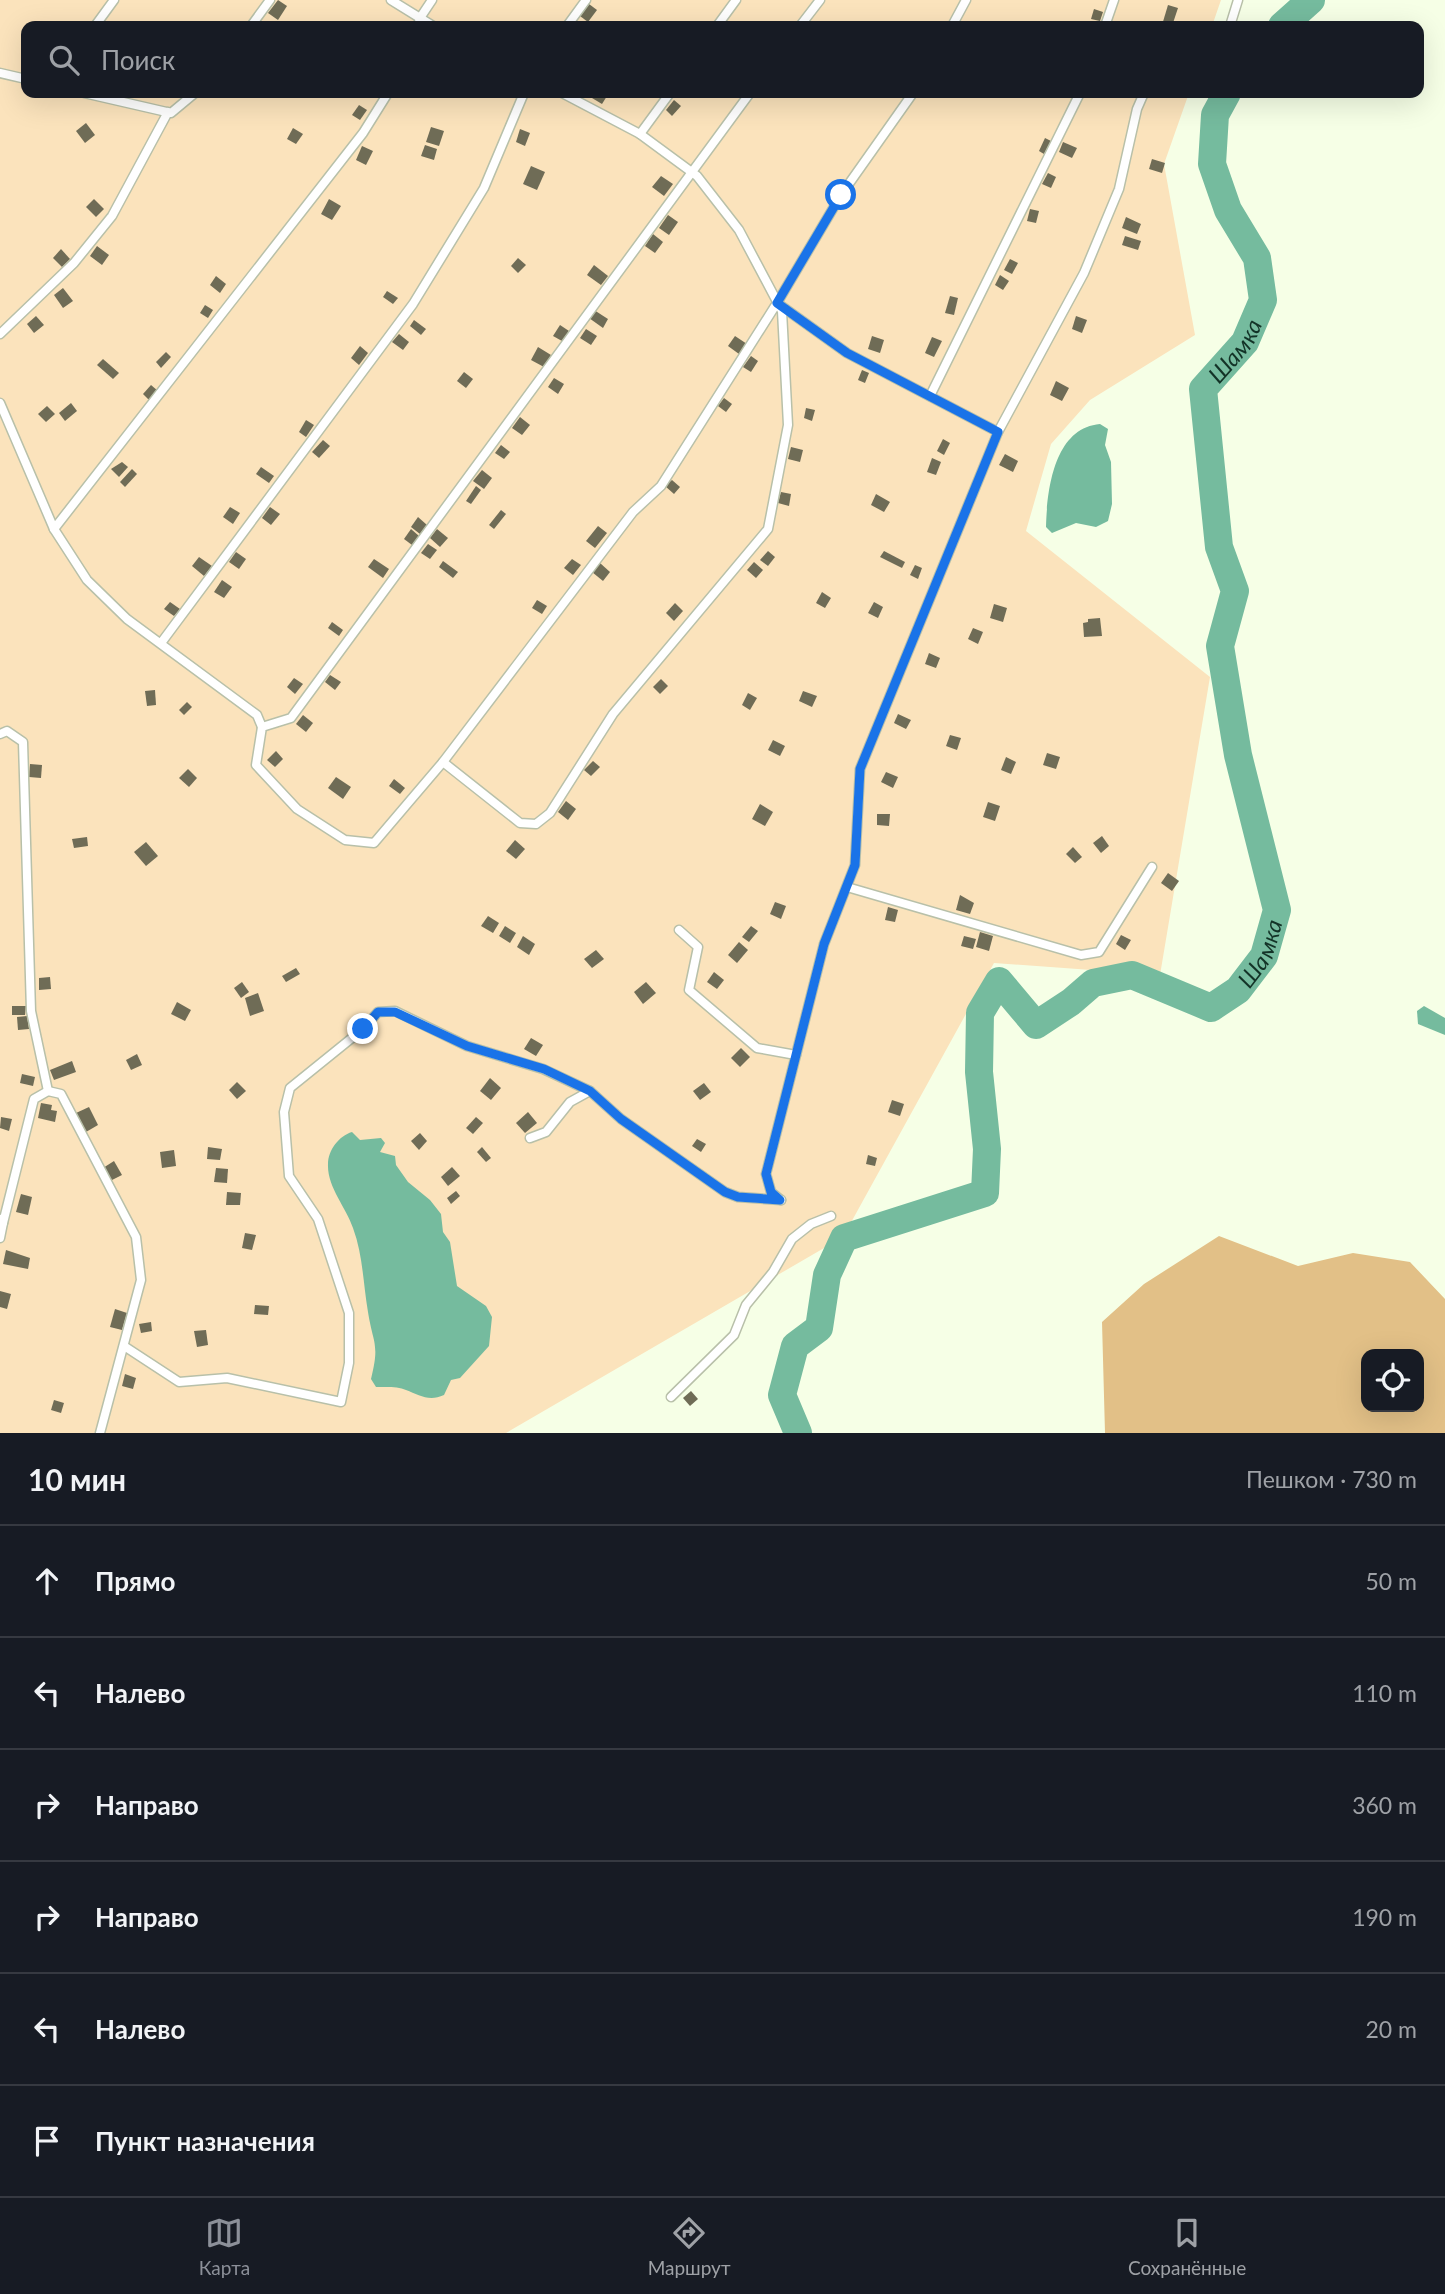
<!DOCTYPE html>
<html lang="ru">
<head>
<meta charset="utf-8">
<style>
  body { margin:0; font-family:Lato,sans-serif; background:#20242c; color:#f1f3f6 }
  .controls { position:absolute; right:21px; bottom:21px; display:grid; overflow:hidden; border-radius:14px; box-shadow:0 7px 28px #0002 }
  .controls button { width:63px; height:63px; display:grid; place-items:center; padding:0; border:0; border-bottom:2px solid #363941; background:#171b24; color:#f1f3f6; font:35px sans-serif }
  .stop { position:absolute; width:21px; height:21px; margin:-16px; border:5px solid #1a73e8; border-radius:50%; background:#fff }
  .stop.end { background:#1a73e8; border-color:#fff; box-shadow:0 2px 7px #0008 }
  .list { margin:0; padding:0; list-style:none }
  h2 { display:flex; justify-content:space-between; align-items:center; height:91px; margin:0; padding:0 28px; font-size:30px }
  h2 small { font-size:23px; font-weight:400; color:#9ea1a6 }
  .list li { display:grid; grid-template-columns:46px 1fr auto; gap:21px; align-items:center; box-sizing:border-box; height:112px; padding:0 28px; border-top:2px solid #363941 }
  .list b { display:block; font-size:26px; white-space:nowrap }
  .list em { font-size:23px; font-style:normal; color:#9ea1a6 }
  .icon { flex:none; width:38px; height:38px; fill:none; stroke:currentColor; stroke-width:2; stroke-linecap:round; stroke-linejoin:round }
  .map { position:relative; flex:none; width:1445px; height:1433px; overflow:hidden }
  .search { position:absolute; background:#171b24; box-shadow:0 7px 28px #0002; left:21px; right:21px; top:21px; height:77px; display:flex; align-items:center; gap:18px; box-sizing:border-box; padding:0 24px; border-radius:14px; color:#9ea1a6; font-size:26px }
  .sheet { height:763px; background:#171b24 }
  nav { display:flex; justify-content:space-around; align-items:center; box-sizing:border-box; height:98px; border-top:2px solid #363941; background:#171b24; font-size:19px; color:#9ea1a6 }
  nav a { display:grid; justify-items:center; gap:4px }
  nav .on { color:#8c9099 }
  .map>svg:first-child { display:block }
</style>
</head>
<body>
<div class="map">
<svg width="1445" height="1433" viewBox="0 0 1445 1433">
  <rect width="100%" height="100%" fill="#f6ffe6"/>
  <path fill="#fbe3bc" d="M0,0H1221L1212,26H26V93H1189L1164,164L1195,335L1090,400L1051,444L1026,531L1210,677L1160,975L994,963L843,1237L506,1433H0Z"/>
  <path fill="#e2c087" fill-rule="evenodd" d="M1219,1236L1298,1266L1353,1253L1410,1262L1445,1299V1433H1105L1102,1322L1144,1284ZM1366,1354H1419V1407H1366Z"/>
  <g fill="#75bb9e">
    <path d="M1100,424L1108,429L1105,445L1111,462L1112,504L1108,521L1096,527L1076,523L1052,533L1046,527C1047,490 1054,428 1100,424Z"/>
    <path d="M1424,1006L1445,1018V1035L1418,1024L1417,1011Z"/>
    <path d="M352,1132L360,1140L381,1138L385,1143L380,1152L395,1156L396,1165L408,1182L430,1200L441,1214L443,1232L450,1242L457,1286L486,1306L492,1317L489,1346L460,1378L451,1380L444,1395C429,1402 419,1395 406,1390C398,1386 385,1387 376,1387L371,1379C380,1343 373,1344 368,1312C363,1283 363,1255 353,1228C346,1207 327,1187 328,1164C328,1150 339,1136 352,1132Z"/>
  </g>
  <g fill="none" stroke-linecap="round" stroke-linejoin="round">
    <g stroke="#75bb9e" stroke-width="28">
      <path d="M1282,26L1311,0"/>
      <path id="s1" d="M798,1433L782,1395L795,1346L819,1328L827,1275L844,1238L985,1193L987,1149L979,1072L980,1013L999,981L1036,1025L1071,1002L1093,983L1132,975L1211,1008L1238,990L1264,956L1277,910L1238,755L1220,646L1235,591L1219,547L1203,389L1245,342L1263,300L1257,258L1228,210L1212,164L1215,115L1227,93"/>
    </g>
  </g>
  <g fill="#6f6c56">
    <path d="M278,0L287,6L278,20L268,13Z"/>
    <path d="M589,4L597,10L588,22L580,16Z"/>
    <path d="M1168,5L1178,8L1172,26L1162,25Z"/>
    <path d="M1094,9L1103,12L1100,21L1091,19Z"/>
    <path d="M596,93L607,96L602,104L592,98Z"/>
    <path d="M674,100L681,106L672,116L666,110Z"/>
    <path d="M359,105L367,110L360,120L352,115Z"/>
    <path d="M86,123L95,135L85,143L76,131Z"/>
    <path d="M431,127L444,131L439,146L426,142Z"/>
    <path d="M293,128L303,134L296,144L287,139Z"/>
    <path d="M520,129L530,133L525,146L516,142Z"/>
    <path d="M1045,138L1051,141L1044,154L1039,151Z"/>
    <path d="M1063,142L1077,148L1072,158L1059,152Z"/>
    <path d="M425,145L437,149L434,160L421,156Z"/>
    <path d="M362,146L373,151L366,165L356,160Z"/>
    <path d="M1152,159L1165,163L1162,173L1149,169Z"/>
    <path d="M531,166L545,172L537,190L523,184Z"/>
    <path d="M1048,173L1056,177L1051,188L1042,184Z"/>
    <path d="M661,176L673,184L664,196L652,187Z"/>
    <path d="M94,199L104,209L96,217L86,207Z"/>
    <path d="M329,199L341,206L332,220L321,214Z"/>
    <path d="M1030,209L1039,211L1036,223L1027,221Z"/>
    <path d="M668,215L678,222L669,235L659,228Z"/>
    <path d="M1126,217L1141,224L1137,234L1122,228Z"/>
    <path d="M653,234L663,242L655,253L645,246Z"/>
    <path d="M1125,236L1141,241L1138,250L1122,245Z"/>
    <path d="M97,246L109,255L102,265L90,256Z"/>
    <path d="M61,249L70,259L62,267L53,258Z"/>
    <path d="M518,258L526,265L518,273L511,266Z"/>
    <path d="M1010,259L1018,263L1012,274L1004,270Z"/>
    <path d="M594,265L608,276L601,285L587,275Z"/>
    <path d="M1000,275L1009,281L1003,290L995,285Z"/>
    <path d="M216,276L226,284L220,293L210,285Z"/>
    <path d="M63,288L73,301L63,308L54,295Z"/>
    <path d="M387,291L398,298L393,304L383,297Z"/>
    <path d="M950,296L958,298L954,315L945,313Z"/>
    <path d="M205,305L213,310L208,318L200,313Z"/>
    <path d="M594,310L608,319L603,328L589,318Z"/>
    <path d="M36,316L44,325L34,333L27,324Z"/>
    <path d="M1076,316L1087,320L1082,333L1072,329Z"/>
    <path d="M414,320L426,329L421,335L410,326Z"/>
    <path d="M560,325L569,331L562,341L553,336Z"/>
    <path d="M586,329L597,336L591,345L580,338Z"/>
    <path d="M399,334L409,342L403,350L392,342Z"/>
    <path d="M735,336L747,344L739,354L728,346Z"/>
    <path d="M872,336L884,340L880,353L868,349Z"/>
    <path d="M932,337L942,341L934,357L925,353Z"/>
    <path d="M360,346L368,353L359,365L351,358Z"/>
    <path d="M538,347L551,355L544,367L531,360Z"/>
    <path d="M166,352L171,357L161,368L156,362Z"/>
    <path d="M751,356L758,361L751,372L743,367Z"/>
    <path d="M103,359L119,373L113,379L97,365Z"/>
    <path d="M862,370L869,373L865,383L858,380Z"/>
    <path d="M464,372L473,379L466,388L457,381Z"/>
    <path d="M554,378L564,384L558,394L548,387Z"/>
    <path d="M1056,381L1069,388L1062,401L1050,395Z"/>
    <path d="M151,385L158,391L150,401L143,394Z"/>
    <path d="M724,398L732,404L726,412L718,406Z"/>
    <path d="M71,403L77,411L65,421L59,413Z"/>
    <path d="M47,406L55,414L46,422L38,414Z"/>
    <path d="M806,408L815,410L812,421L804,418Z"/>
    <path d="M520,417L530,425L522,435L512,428Z"/>
    <path d="M306,420L314,425L306,437L299,432Z"/>
    <path d="M943,439L950,443L944,455L937,451Z"/>
    <path d="M323,440L330,446L319,458L312,452Z"/>
    <path d="M501,445L510,452L504,459L495,453Z"/>
    <path d="M791,447L803,450L800,462L788,459Z"/>
    <path d="M1005,454L1018,461L1013,472L999,465Z"/>
    <path d="M932,458L941,462L936,475L927,472Z"/>
    <path d="M122,462L128,467L119,477L111,469Z"/>
    <path d="M261,467L274,476L269,483L256,474Z"/>
    <path d="M132,469L137,474L125,487L120,482Z"/>
    <path d="M482,470L492,478L484,489L473,481Z"/>
    <path d="M672,480L680,487L674,494L665,486Z"/>
    <path d="M476,486L481,490L471,504L466,501Z"/>
    <path d="M781,492L791,494L789,506L778,503Z"/>
    <path d="M876,494L890,502L884,512L871,505Z"/>
    <path d="M230,507L240,513L233,524L223,517Z"/>
    <path d="M270,507L280,514L271,525L262,518Z"/>
    <path d="M501,510L506,514L494,529L489,525Z"/>
    <path d="M418,517L427,525L420,534L411,527Z"/>
    <path d="M598,526L607,533L595,548L586,541Z"/>
    <path d="M411,529L419,536L412,545L404,539Z"/>
    <path d="M437,529L448,538L440,547L430,538Z"/>
    <path d="M428,544L437,550L430,559L421,553Z"/>
    <path d="M768,551L775,557L768,566L760,560Z"/>
    <path d="M884,551L905,562L902,568L880,557Z"/>
    <path d="M236,552L246,559L239,569L229,562Z"/>
    <path d="M199,557L212,566L204,576L192,566Z"/>
    <path d="M374,559L389,569L383,578L368,567Z"/>
    <path d="M572,559L581,565L573,575L564,568Z"/>
    <path d="M443,561L458,572L453,578L439,567Z"/>
    <path d="M754,562L763,570L756,578L747,570Z"/>
    <path d="M600,563L610,572L603,581L592,572Z"/>
    <path d="M915,565L922,568L918,579L910,575Z"/>
    <path d="M222,580L232,587L224,598L214,592Z"/>
    <path d="M822,592L831,598L825,608L816,603Z"/>
    <path d="M537,600L547,606L542,614L532,608Z"/>
    <path d="M170,602L180,609L174,616L164,609Z"/>
    <path d="M874,602L883,607L878,618L868,613Z"/>
    <path d="M675,603L683,611L674,621L666,613Z"/>
    <path d="M994,604L1007,608L1003,622L990,618Z"/>
    <path d="M1100,618L1102,636L1084,637L1083,623L1088,622V619Z"/>
    <path d="M332,622L343,630L339,636L328,628Z"/>
    <path d="M973,628L983,632L978,644L968,639Z"/>
    <path d="M929,653L940,658L936,668L925,664Z"/>
    <path d="M330,675L341,682L335,690L325,682Z"/>
    <path d="M294,678L303,684L295,694L287,687Z"/>
    <path d="M661,679L668,686L660,694L653,687Z"/>
    <path d="M155,690L156,705L147,706L145,691Z"/>
    <path d="M803,691L817,696L812,707L799,701Z"/>
    <path d="M748,693L757,698L750,710L742,705Z"/>
    <path d="M187,702L192,707L184,715L179,710Z"/>
    <path d="M898,714L911,720L906,729L894,723Z"/>
    <path d="M303,715L313,723L306,732L296,724Z"/>
    <path d="M950,735L961,738L957,750L946,746Z"/>
    <path d="M773,740L785,746L780,756L768,750Z"/>
    <path d="M276,751L283,759L275,767L267,760Z"/>
    <path d="M1047,753L1060,757L1056,769L1043,765Z"/>
    <path d="M1006,757L1016,762L1011,774L1001,770Z"/>
    <path d="M593,761L600,767L591,776L584,770Z"/>
    <path d="M30,764L42,765L41,778L29,777Z"/>
    <path d="M188,769L197,778L189,787L179,778Z"/>
    <path d="M886,772L898,777L893,788L881,782Z"/>
    <path d="M336,777L351,787L343,799L328,788Z"/>
    <path d="M394,779L405,788L400,794L389,786Z"/>
    <path d="M566,801L576,809L568,820L558,812Z"/>
    <path d="M988,802L1000,806L995,821L983,817Z"/>
    <path d="M760,804L773,812L765,826L752,819Z"/>
    <path d="M877,814H890L889,826L877,825Z"/>
    <path d="M1102,836L1109,846L1101,853L1093,843Z"/>
    <path d="M87,837L88,846L74,848L72,839Z"/>
    <path d="M515,840L525,849L516,859L506,851Z"/>
    <path d="M146,842L158,856L146,866L134,852Z"/>
    <path d="M1073,847L1082,857L1075,863L1066,854Z"/>
    <path d="M1168,873L1179,881L1172,891L1161,883Z"/>
    <path d="M960,895L974,903L970,914L956,910Z"/>
    <path d="M775,902L786,906L781,919L770,914Z"/>
    <path d="M888,907L898,910L895,922L885,920Z"/>
    <path d="M488,916L499,923L493,933L481,926Z"/>
    <path d="M505,926L516,933L510,943L499,936Z"/>
    <path d="M751,926L758,931L749,942L742,937Z"/>
    <path d="M980,932L993,936L989,951L976,947Z"/>
    <path d="M1121,935L1131,940L1125,950L1116,944Z"/>
    <path d="M523,936L535,944L529,955L517,947Z"/>
    <path d="M964,936L976,939L973,949L961,946Z"/>
    <path d="M739,942L748,950L737,963L728,955Z"/>
    <path d="M596,950L604,959L592,968L584,959Z"/>
    <path d="M296,968L300,974L286,982L282,976Z"/>
    <path d="M714,972L724,980L717,989L707,982Z"/>
    <path d="M50,977L51,989L39,990V978Z"/>
    <path d="M242,982L249,992L241,998L234,988Z"/>
    <path d="M646,982L656,993L643,1004L634,992Z"/>
    <path d="M258,993L264,1011L250,1016L245,998Z"/>
    <path d="M177,1002L191,1010L185,1021L171,1014Z"/>
    <path d="M12,1006H26L25,1015H12Z"/>
    <path d="M27,1016L29,1029L18,1030L17,1017Z"/>
    <path d="M531,1038L543,1045L536,1056L524,1049Z"/>
    <path d="M741,1048L750,1057L740,1067L731,1058Z"/>
    <path d="M137,1054L142,1065L131,1070L126,1060Z"/>
    <path d="M72,1061L76,1072L54,1080L50,1070Z"/>
    <path d="M22,1074L35,1077L33,1086L20,1083Z"/>
    <path d="M490,1078L501,1088L491,1100L480,1091Z"/>
    <path d="M237,1082L246,1091L237,1099L229,1090Z"/>
    <path d="M704,1083L711,1092L700,1100L693,1091Z"/>
    <path d="M892,1100L904,1104L900,1116L888,1112Z"/>
    <path d="M41,1103L52,1105L51,1110L57,1111L55,1122L38,1118Z"/>
    <path d="M89,1107L98,1125L86,1132L76,1113Z"/>
    <path d="M528,1112L537,1123L525,1133L516,1123Z"/>
    <path d="M1,1117L12,1119L9,1131L0,1128Z"/>
    <path d="M476,1117L483,1123L473,1134L466,1128Z"/>
    <path d="M420,1133L427,1141L419,1150L411,1141Z"/>
    <path d="M697,1139L706,1144L701,1152L692,1146Z"/>
    <path d="M208,1147L222,1149L220,1160L207,1159Z"/>
    <path d="M482,1147L491,1158L486,1162L477,1152Z"/>
    <path d="M174,1150L176,1166L162,1168L160,1152Z"/>
    <path d="M868,1155L877,1158L875,1166L866,1164Z"/>
    <path d="M114,1161L122,1175L110,1181L103,1168Z"/>
    <path d="M452,1167L460,1176L448,1186L441,1177Z"/>
    <path d="M216,1168L228,1169L227,1183L214,1182Z"/>
    <path d="M456,1191L460,1196L451,1204L447,1198Z"/>
    <path d="M227,1192L241,1193L240,1205H226Z"/>
    <path d="M21,1194L32,1197L28,1215L16,1212Z"/>
    <path d="M245,1233L256,1235L252,1250L242,1248Z"/>
    <path d="M6,1250L30,1258L28,1269L3,1264Z"/>
    <path d="M0,1291L11,1294L7,1309L0,1307Z"/>
    <path d="M255,1305L269,1306L268,1315L254,1314Z"/>
    <path d="M115,1309L127,1313L122,1330L110,1327Z"/>
    <path d="M151,1322L152,1331L141,1333L139,1324Z"/>
    <path d="M206,1330L208,1345L197,1347L194,1331Z"/>
    <path d="M125,1374L136,1378L133,1389L122,1386Z"/>
    <path d="M691,1391L698,1399L690,1406L683,1398Z"/>
    <path d="M54,1400L64,1403L61,1413L51,1410Z"/>
  </g>
  <g fill="none" stroke-linecap="round" stroke-linejoin="round">
    <g stroke="#b8c0a9" stroke-width="11">
      <g id="lane">
        <path d="M391,0L433,26"/>
        <path d="M95,26L114,0"/>
        <path d="M251,26L270,0"/>
        <path d="M418,26L420,18L432,0"/>
        <path d="M567,26L586,0"/>
        <path d="M717,26L736,0"/>
        <path d="M800,26L820,0"/>
        <path d="M952,26L966,0"/>
        <path d="M1105,26L1114,0"/>
        <path d="M1230,26L1238,0"/>
        <path d="M0,73L26,79"/>
        <path d="M84,93L171,113L195,93"/>
        <path d="M750,93L291,718L262,727L256,765L297,809L345,840L374,843L443,762L633,512L661,486L777,303L841,195L913,93"/>
        <path d="M640,134L670,93"/>
        <path d="M780,305L847,353L998,432"/>
        <path d="M0,334L74,263L112,216L168,112"/>
        <path d="M930,396L1080,93"/>
        <path d="M0,403L54,529L87,580L127,619L257,715L262,727"/>
        <path d="M54,529L363,133L388,93"/>
        <path d="M161,643L413,304L484,188L524,93"/>
        <path d="M0,734L7,731L23,742L31,1011L48,1091"/>
        <path d="M443,762L520,823L536,824L550,813L613,714L768,529L788,425L782,311L739,230L697,176L640,134L562,93"/>
        <path d="M847,887L1081,955L1099,952L1152,867"/>
        <path d="M679,930L698,947L689,990L757,1048L796,1055"/>
        <path d="M530,1138L546,1132L570,1102L590,1091"/>
        <path d="M781,1200L771,1192L766,1174L824,944L855,865L860,769L998,432L1084,273L1119,189L1137,109L1144,93"/>
        <path d="M0,1219L3,1223L0,1238"/>
        <path d="M3,1223L34,1099L48,1091L61,1094L136,1237L141,1280L100,1433"/>
        <path d="M124,1346L179,1382L227,1378L341,1402L349,1363V1313L318,1219L289,1176L284,1112L290,1088L363,1029L378,1012L395,1011L467,1046L543,1069L590,1091L621,1119L725,1192L738,1197L781,1200"/>
        <path d="M671,1397L734,1335L746,1305L773,1272L792,1239L811,1224L831,1216"/>
      </g>
    </g>
    <use href="#lane" stroke="#fff" stroke-width="8"/>
  </g>
  <g fill="none" stroke-linecap="round" stroke-linejoin="round">
    <path stroke="#1a73e8" stroke-width="9" d="M363,1029L378,1012H395L467,1046L544,1069L590,1091L621,1119L725,1192L738,1197L780,1200L771,1192L766,1174L824,944L855,865L860,769L998,432L847,353L777,303L841,195"/>
  </g>
  <g text-anchor="middle" dominant-baseline="central" stroke-width="5" stroke-linejoin="round" paint-order="stroke">
    <g font-size="23" font-style="italic" fill="#133327" stroke="#fff">
      <text stroke="none"><textPath href="#s1" startOffset="1542">Шамка</textPath></text>
      <text stroke="none"><textPath href="#s1" startOffset="912">Шамка</textPath></text>
    </g>
  </g>
</svg>
<div class="controls">
<button><svg class="icon" aria-label="locate" viewBox="0 0 24 24"><circle cx="12" cy="12" r="6"/><path d="M12 2v4M12 18v4M2 12h4M18 12h4"/></svg></button>
</div>
<div class="stop" style="left:841px;top:195px"></div>
<div class="stop end" style="left:363px;top:1029px"></div>
<div class="search"><svg class="icon" aria-label="search" viewBox="0 0 24 24"><circle cx="10" cy="10" r="6"/><path d="M15 15l6 6"/></svg>Поиск</div>
</div>
<section class="sheet">
<h2>10 мин<small>Пешком · 730 m</small></h2>
<ul class="list">
<li><svg class="icon" aria-label="ahead" viewBox="0 0 24 24"><path d="M12 20V5M6 11l6-6 6 6"/></svg><div><b>Прямо</b></div><em>50 m</em></li>
<li><svg class="icon" aria-label="left" viewBox="0 0 24 24"><path d="M17 20v-9H6M10 6l-5 5 5 5"/></svg><div><b>Налево</b></div><em>110 m</em></li>
<li><svg class="icon" aria-label="right" viewBox="0 0 24 24"><path d="M7 20v-9h11M14 6l5 5-5 5"/></svg><div><b>Направо</b></div><em>360 m</em></li>
<li><svg class="icon" aria-label="right" viewBox="0 0 24 24"><path d="M7 20v-9h11M14 6l5 5-5 5"/></svg><div><b>Направо</b></div><em>190 m</em></li>
<li><svg class="icon" aria-label="left" viewBox="0 0 24 24"><path d="M17 20v-9H6M10 6l-5 5 5 5"/></svg><div><b>Налево</b></div><em>20 m</em></li>
<li><svg class="icon" aria-label="arrive" viewBox="0 0 24 24"><path d="M6 21V4h12l-3 4 3 4H6"/></svg><div><b>Пункт назначения</b></div></li>
</ul>
</section>
<nav>
<a class="on"><svg class="icon" aria-label="map" viewBox="0 0 24 24"><path d="M3 6l6-2 6 2 6-2v14l-6 2-6-2-6 2zM9 4v14M15 6v14"/></svg>Карта</a>
<a><svg class="icon" aria-label="directions" viewBox="0 0 24 24"><path d="M12 3l9 9-9 9-9-9zM9 14v-3h6M13 9l2 2-2 2"/></svg>Маршрут</a>
<a><svg class="icon" aria-label="saved" viewBox="0 0 24 24"><path d="M7 4h10v16l-5-4-5 4z"/></svg>Сохранённые</a>
</nav>
</body>
</html>
